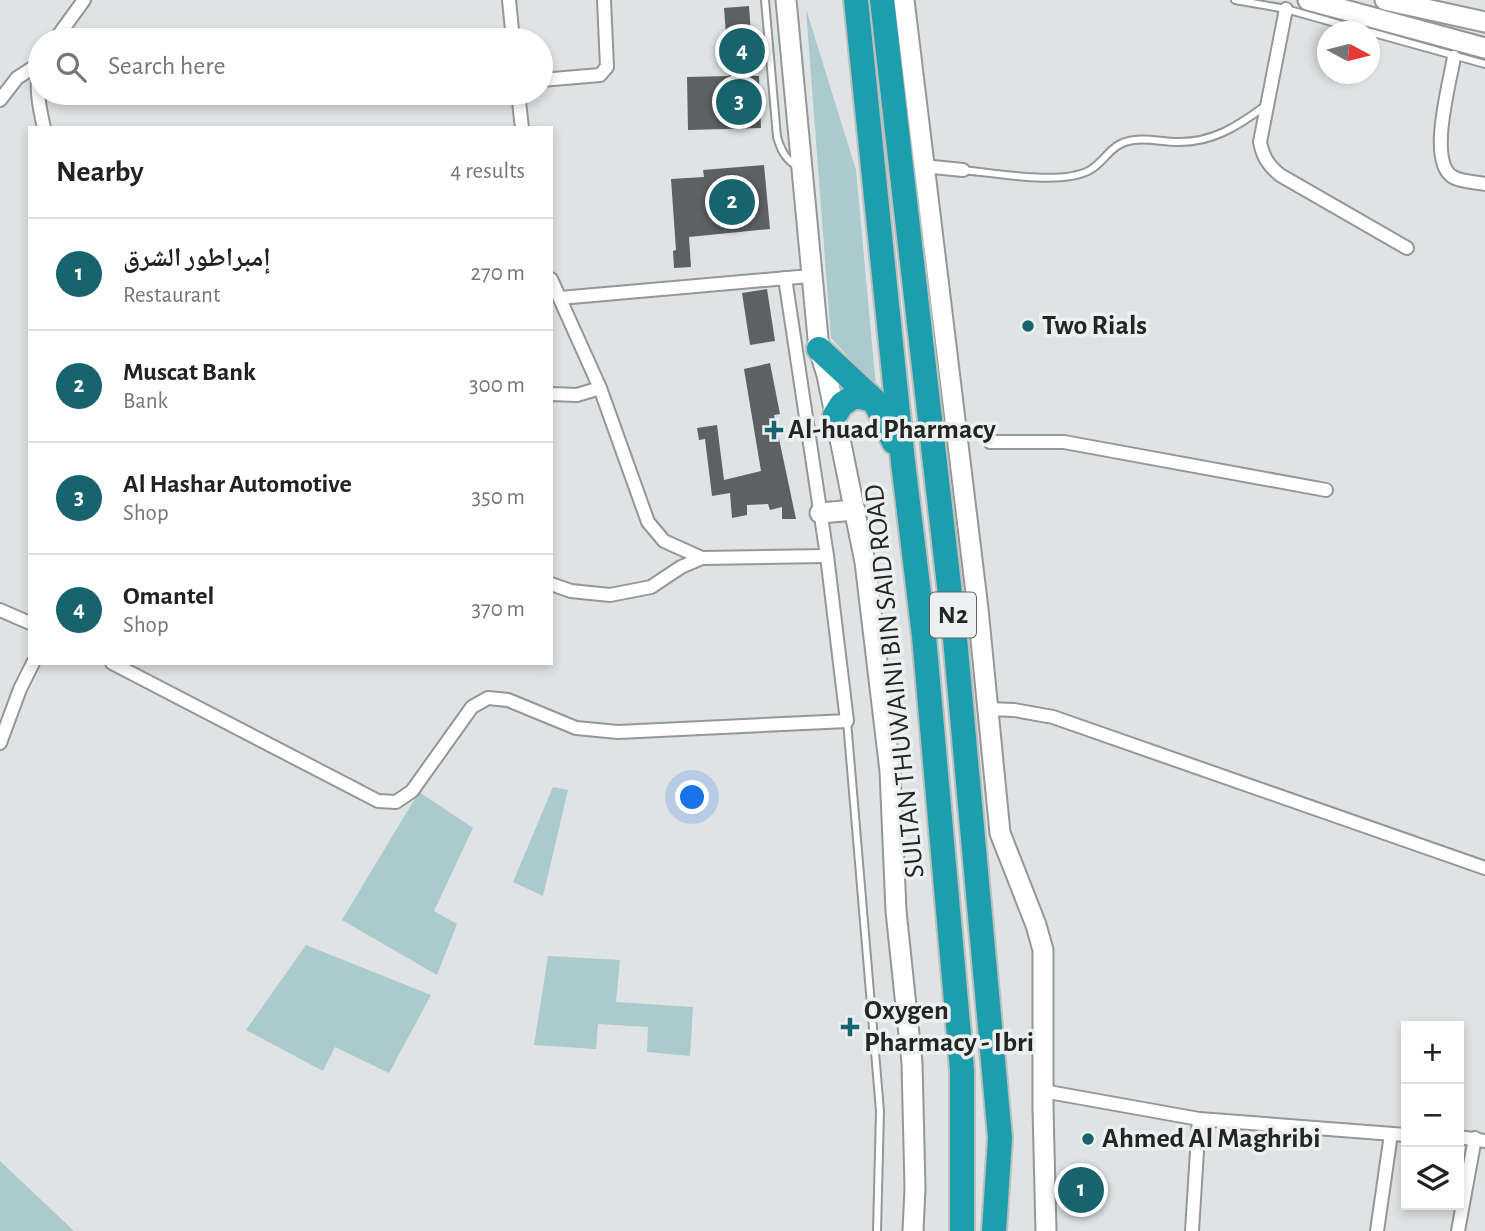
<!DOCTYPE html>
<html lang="en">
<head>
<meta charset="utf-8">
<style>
  body { margin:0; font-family:"Alegreya Sans","Noto Naskh Arabic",sans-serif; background:#f2f2f2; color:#222 }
  .controls { position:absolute; right:21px; bottom:21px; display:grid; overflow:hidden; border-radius:0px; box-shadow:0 4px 10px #0003 }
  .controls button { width:63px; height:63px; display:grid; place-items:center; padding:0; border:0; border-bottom:2px solid #e0e0e0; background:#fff; color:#222; font:35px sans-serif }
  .compass { position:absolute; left:1317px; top:21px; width:63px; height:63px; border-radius:50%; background:#fff; box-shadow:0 4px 10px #0003; rotate:97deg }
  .you { position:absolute; left:693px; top:798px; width:24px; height:24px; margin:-18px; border:5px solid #fff; border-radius:50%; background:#1a73e8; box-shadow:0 0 0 10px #1a73e833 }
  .badge { display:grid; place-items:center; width:46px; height:46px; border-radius:50%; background:#18646e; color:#fff; font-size:23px; font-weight:700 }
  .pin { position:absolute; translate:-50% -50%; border:4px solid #fff; box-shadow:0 2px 7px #0006 }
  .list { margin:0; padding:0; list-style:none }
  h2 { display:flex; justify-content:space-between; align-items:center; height:91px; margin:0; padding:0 28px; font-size:30px }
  h2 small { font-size:23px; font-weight:400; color:#767676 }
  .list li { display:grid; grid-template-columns:46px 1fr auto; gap:21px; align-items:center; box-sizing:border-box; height:112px; padding:0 28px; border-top:2px solid #e0e0e0 }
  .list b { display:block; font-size:26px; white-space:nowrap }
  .list p { margin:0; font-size:23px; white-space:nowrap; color:#767676 }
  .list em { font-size:23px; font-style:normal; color:#767676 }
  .icon { flex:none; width:38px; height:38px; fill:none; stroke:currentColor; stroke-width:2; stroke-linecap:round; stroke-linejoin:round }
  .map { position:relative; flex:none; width:1485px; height:1231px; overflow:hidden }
  .search { position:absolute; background:#fff; box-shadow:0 4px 10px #0003; left:28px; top:28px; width:525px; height:77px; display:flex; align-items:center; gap:18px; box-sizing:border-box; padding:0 24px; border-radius:38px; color:#767676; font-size:26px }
  .panel { position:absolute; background:#fff; box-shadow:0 4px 10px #0003; left:28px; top:126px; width:525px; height:539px; border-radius:0px }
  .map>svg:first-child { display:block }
</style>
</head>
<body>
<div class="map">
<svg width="1485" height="1231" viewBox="0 0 1485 1231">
  <rect width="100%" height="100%" fill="#dfe3e4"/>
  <g fill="#aacace">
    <path d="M806,9L856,170L876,387L831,338Z"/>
    <path d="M553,787L568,790L543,896L513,882Z"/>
    <path d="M419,792L473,828L434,911L457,924L437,975L342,920Z"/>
    <path d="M306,945L431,995L389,1073L335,1047L323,1071L246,1030Z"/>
    <path d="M548,956L620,960L616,1002L693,1007L690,1056L647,1052L648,1027L598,1024L596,1049L534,1045Z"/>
    <path d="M0,1161L74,1231H0Z"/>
  </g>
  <g fill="#5e6162">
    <path d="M749,6L754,76H759L761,128L688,130L687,77L729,76L724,8Z"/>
    <path d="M764,165L770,229L689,237L691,267L674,268L673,251L676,250L671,179L704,177L703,170Z"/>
    <path d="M767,289L775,341L750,345L742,293Z"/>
    <path d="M770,363L780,414L774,415L796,519H782V507L770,510L768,504L747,505V515L732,518L730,493L712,496L705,439L699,440L697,428L717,425L724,480L761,471L744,369Z"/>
  </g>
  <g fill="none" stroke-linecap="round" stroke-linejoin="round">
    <g stroke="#939798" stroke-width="10">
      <g id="lane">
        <path d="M765,0L777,137C781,150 785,159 797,166"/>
        <path d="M1235,0L1286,9L1367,32"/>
        <path d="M1370,32L1485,64"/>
        <path d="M963,170C996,173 1062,186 1090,170C1107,160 1110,143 1134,140C1148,138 1163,142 1177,142C1212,143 1238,126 1265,106"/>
        <path d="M847,721L880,1111L877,1231"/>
      </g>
    </g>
    <g stroke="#939798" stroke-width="16">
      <g id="street">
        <path d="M509,0L513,40"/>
        <path d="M1286,9L1260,142C1263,157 1268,165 1280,175L1407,248"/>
        <path d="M55,40L84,0"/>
        <path d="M1454,57C1450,83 1427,162 1453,177C1462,182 1475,182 1485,184"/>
        <path d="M40,65C35,86 39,106 44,128"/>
        <path d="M541,80L600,75L607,67L604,0"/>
        <path d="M518,93L522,128"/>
        <path d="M0,100L17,78L40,63"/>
        <path d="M923,166L963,170"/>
        <path d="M551,279L600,388L648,522L664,541L702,558"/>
        <path d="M560,298L810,276"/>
        <path d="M551,394L577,395L600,388"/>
        <path d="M990,442H1064L1326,490"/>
        <path d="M551,584L571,591L610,595L651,587L681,567L702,558L827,556"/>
        <path d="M0,610L30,623"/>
        <path d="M112,663L378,801L396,802L412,791L472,707L488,698L508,700L576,728L618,732L847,721L827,556L785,278"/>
        <path d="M987,709L1014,710L1053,717L1485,868"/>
        <path d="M0,743L20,689L33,663"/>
        <path d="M1043,1091L1199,1119L1406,1135"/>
        <path d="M1459,1137L1485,1141"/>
        <path d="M1192,1231L1199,1119"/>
        <path d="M1377,1231L1391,1134"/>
        <path d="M1458,1231L1475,1138"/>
      </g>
    </g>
    <g stroke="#939798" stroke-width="23">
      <g id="secondary">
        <path d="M786,0L819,349L827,375L865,562L890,771L896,911L912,1063L915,1188L913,1231"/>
        <path d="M904,0L978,609L1000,833L1036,925L1043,950V1108L1046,1231"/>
        <path d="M1308,0L1485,48"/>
        <path d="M1385,0L1485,22"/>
        <path d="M820,513L855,510"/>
      </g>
    </g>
    <g stroke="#bdbebe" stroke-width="28">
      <g id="highway">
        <path d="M856,0L903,462L924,636L962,1070V1231"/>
        <path d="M882,0L955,638L1000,1138L994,1231"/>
        <path d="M819,349L874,400L894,442"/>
        <path d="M835,415L842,404L855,396L874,400"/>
      </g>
    </g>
    <use href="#lane" stroke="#fff" stroke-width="6"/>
    <use href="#street" stroke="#fff" stroke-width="12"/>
    <use href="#secondary" stroke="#fff" stroke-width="19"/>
    <use href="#highway" stroke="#1c9ead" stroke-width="24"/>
  </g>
  <g fill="#18646e" stroke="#ecf0f1" stroke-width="2.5">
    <circle cx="1028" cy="326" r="7"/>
    <path d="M770.5 419.5h7v7h7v7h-7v7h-7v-7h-7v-7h7z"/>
    <path d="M846.5 1016.5h7v7h7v7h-7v7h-7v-7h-7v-7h7z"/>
    <circle cx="1088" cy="1139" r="7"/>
  </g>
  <g text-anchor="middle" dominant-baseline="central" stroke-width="7" stroke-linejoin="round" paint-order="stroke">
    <rect fill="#ecf0f1" stroke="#606262" stroke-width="2" x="930" y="592.5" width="46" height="45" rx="5"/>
    <g font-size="26" font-weight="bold" fill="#242525">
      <text x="953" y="615">N2</text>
    </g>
    <g font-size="28" font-weight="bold" fill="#242525" stroke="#ecf0f1" text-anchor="start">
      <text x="1042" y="326">Two Rials</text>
      <text x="788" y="430">Al-huad Pharmacy</text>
      <text x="864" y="1011">Oxygen<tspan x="864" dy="32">Pharmacy - Ibri</tspan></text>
      <text x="1102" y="1139">Ahmed Al Maghribi</text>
    </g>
    <g font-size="28" fill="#242525" stroke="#ecf0f1">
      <text transform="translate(895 681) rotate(-96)">SULTAN THUWAINI BIN SAID ROAD</text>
    </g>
  </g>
</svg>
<div class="controls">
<button>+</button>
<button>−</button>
<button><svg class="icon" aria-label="layers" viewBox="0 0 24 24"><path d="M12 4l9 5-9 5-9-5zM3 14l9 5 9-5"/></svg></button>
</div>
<svg class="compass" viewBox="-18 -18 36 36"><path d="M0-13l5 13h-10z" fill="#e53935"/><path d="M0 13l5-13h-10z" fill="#767676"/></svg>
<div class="you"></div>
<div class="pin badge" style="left:1081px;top:1190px">1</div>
<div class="pin badge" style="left:732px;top:202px">2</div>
<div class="pin badge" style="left:739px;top:102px">3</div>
<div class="pin badge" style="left:742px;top:51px">4</div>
<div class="search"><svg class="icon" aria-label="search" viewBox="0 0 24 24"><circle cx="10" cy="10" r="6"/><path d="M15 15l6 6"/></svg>Search here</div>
<section class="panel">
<h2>Nearby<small>4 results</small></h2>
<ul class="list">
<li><span class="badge">1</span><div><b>إمبراطور الشرق</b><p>Restaurant</p></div><em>270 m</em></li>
<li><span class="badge">2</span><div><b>Muscat Bank</b><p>Bank</p></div><em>300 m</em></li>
<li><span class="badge">3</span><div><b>Al Hashar Automotive</b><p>Shop</p></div><em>350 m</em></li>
<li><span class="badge">4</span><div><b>Omantel</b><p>Shop</p></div><em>370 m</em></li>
</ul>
</section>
</div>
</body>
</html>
